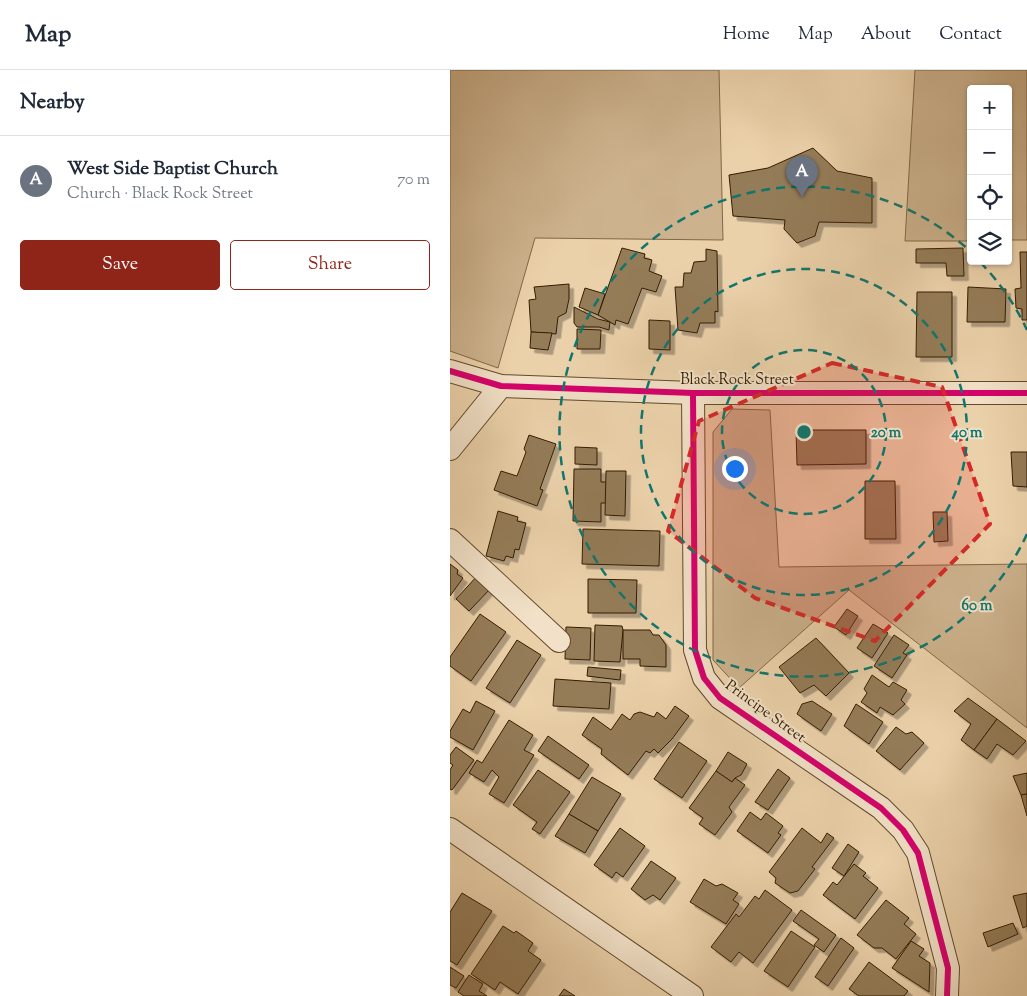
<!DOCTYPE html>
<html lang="en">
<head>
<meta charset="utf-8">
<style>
  body { margin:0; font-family:"Sorts Mill Goudy",serif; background:#f2f2f3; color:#1f2937 }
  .controls { position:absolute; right:15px; top:15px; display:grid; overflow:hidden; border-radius:5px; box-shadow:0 1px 4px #0004 }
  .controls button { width:45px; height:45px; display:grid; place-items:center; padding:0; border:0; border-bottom:1px solid #e0e1e3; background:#fff; color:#1f2937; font:25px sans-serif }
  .you { position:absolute; left:284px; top:398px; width:18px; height:18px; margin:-12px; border:4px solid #fff; border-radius:50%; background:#1a73e8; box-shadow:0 0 0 8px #1a73e833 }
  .badge { display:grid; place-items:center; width:32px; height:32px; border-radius:50%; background:#8f2418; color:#fff; font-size:16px; font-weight:700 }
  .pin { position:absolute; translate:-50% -41px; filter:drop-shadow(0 1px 2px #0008) }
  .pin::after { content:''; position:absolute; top:26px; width:18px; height:15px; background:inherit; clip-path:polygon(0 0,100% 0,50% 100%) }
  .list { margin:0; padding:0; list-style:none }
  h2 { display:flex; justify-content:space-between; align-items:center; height:65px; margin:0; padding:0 20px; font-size:21px }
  h2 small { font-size:16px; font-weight:400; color:#747a83 }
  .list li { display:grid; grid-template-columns:32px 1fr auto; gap:15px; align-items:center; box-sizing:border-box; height:90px; padding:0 20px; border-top:1px solid #e0e1e3 }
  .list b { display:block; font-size:19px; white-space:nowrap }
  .list p { margin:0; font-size:16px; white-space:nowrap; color:#747a83 }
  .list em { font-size:16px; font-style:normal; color:#747a83 }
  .actions { display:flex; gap:10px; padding:15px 20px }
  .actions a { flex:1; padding:11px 0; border:1px solid #8f2418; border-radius:5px; text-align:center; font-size:18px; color:#8f2418 }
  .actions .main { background:#8f2418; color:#fff }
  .icon { flex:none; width:28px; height:28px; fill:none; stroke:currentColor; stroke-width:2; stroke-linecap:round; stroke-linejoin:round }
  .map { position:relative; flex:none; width:577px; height:926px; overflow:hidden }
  header { display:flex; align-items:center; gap:30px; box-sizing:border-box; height:70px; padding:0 25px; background:#fff; border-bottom:1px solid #e0e1e3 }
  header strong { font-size:24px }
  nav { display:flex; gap:28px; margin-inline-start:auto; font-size:18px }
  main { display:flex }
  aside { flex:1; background:#fff }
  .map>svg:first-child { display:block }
</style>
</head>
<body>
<header>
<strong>Map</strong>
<nav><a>Home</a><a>Map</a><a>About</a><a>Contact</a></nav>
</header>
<main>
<aside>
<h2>Nearby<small></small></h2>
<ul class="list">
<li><span class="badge" style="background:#6b7280">A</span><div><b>West Side Baptist Church</b><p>Church · Black Rock Street</p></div><em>70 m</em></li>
</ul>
<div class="actions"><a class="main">Save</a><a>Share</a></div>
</aside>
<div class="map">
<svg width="577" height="926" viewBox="0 0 577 926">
  <defs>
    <filter id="shadow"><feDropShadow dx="4.5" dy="4.5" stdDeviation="0" flood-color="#0004"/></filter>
  </defs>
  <rect width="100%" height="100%" fill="#ebd1aa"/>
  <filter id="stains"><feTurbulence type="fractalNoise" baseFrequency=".004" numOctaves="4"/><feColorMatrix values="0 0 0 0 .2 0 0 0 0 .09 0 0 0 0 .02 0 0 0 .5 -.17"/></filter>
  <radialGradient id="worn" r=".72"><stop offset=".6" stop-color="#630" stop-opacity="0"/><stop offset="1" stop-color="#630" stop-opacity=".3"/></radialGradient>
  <g fill="#ccb28d" stroke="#806846">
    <path d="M0,0H269L273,170L85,168L48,298L0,281Z"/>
    <path d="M465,0H577V170H558V19H521V171H455Z"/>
    <path d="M282,339L320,340L329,497L577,494V658L399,520L289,618L263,590V362Z"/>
  </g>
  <g fill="#947b58" stroke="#351d00" filter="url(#shadow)">
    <path d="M363,78L387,101L422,108V153L369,152L365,166L347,173L334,159L335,150L283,146L279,105L318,98Z"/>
    <path d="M172,178L195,184L194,188L202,190L199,201L212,206L206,222L192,218L178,254L166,250L165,255L148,245Z"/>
    <path d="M513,178L514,206H497L496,193H466V179Z"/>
    <path d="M256,179L267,181L268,242L265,241V253H250L247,263L228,260L225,217H233L234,203H241L244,192L256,191Z"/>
    <path d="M570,182H577V250H572V239L566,238L565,219L571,218Z"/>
    <path d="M119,214V229L116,243L108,247L106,264L81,262L79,230L86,229L84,217Z"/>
    <path d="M518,217L556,219L555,252H517Z"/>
    <path d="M135,218L155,224L148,245L129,237Z"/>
    <path d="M467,222H502V287H466Z"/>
    <path d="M124,237L148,249L160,252L159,260L149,257H127L124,253Z"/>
    <path d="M199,250L220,251V280L199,279Z"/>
    <path d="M127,259L151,260L150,279H127Z"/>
    <path d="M81,262L102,263L98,280L80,278Z"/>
    <path d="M346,360H416V394L347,395Z"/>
    <path d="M79,365L106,374L90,419L93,420L87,436L44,420L51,401L67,406L76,382L74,379Z"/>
    <path d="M125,377L147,378V395L125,394Z"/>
    <path d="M561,382H577V417L563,416Z"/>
    <path d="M124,399H151V412H157V433H151V452L123,451Z"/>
    <path d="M156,401H176L175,446L155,445Z"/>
    <path d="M415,411H445L446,469H415Z"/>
    <path d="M48,441L68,447L67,451L76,453L69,480L65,479L63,488L56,486L54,491L36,486Z"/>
    <path d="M483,442H497L498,471L484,472Z"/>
    <path d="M133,459L210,461L209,496L132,494Z"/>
    <path d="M0,494L8,500L7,504L13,508L0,526Z"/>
    <path d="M28,505L42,517L19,541L6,529Z"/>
    <path d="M138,509L187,510L186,543H138Z"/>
    <path d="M397,539L408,546L396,565L384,557Z"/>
    <path d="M30,544L56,562L21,611L0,596V587Z"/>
    <path d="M423,554L438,563L422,588L407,578Z"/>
    <path d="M145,555L172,556L173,560L170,592L144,591Z"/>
    <path d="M116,557L141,558L140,590L115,589Z"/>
    <path d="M173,560H200L203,565H209L216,575V597L190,596V589H173Z"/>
    <path d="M444,565L459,575L453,583L457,585L442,608L424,596Z"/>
    <path d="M366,568L399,603L376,626L364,615L350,623L329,597Z"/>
    <path d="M67,570L91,585L60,633L36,618Z"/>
    <path d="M138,597L171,600L170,610L137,606Z"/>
    <path d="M422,605L439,617L443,612L457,620L451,630L455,634L443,645L430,637L427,643L411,632L417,623L414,619Z"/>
    <path d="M105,609L161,613L159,639L103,636Z"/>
    <path d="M518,628L547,649L524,680L511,670L521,654L504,641Z"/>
    <path d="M26,631L45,641L23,680L0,667V661L13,639L20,643Z"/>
    <path d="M362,631L382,644L371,661L347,644L352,634Z"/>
    <path d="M406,634L433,652L419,674L394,656Z"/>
    <path d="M225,636L239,646L222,669L208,683L204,679L200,683L196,681L178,705L151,684L152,679L132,665L143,647L161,660L172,644L180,650L184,644L190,642L204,647L207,642L216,649Z"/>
    <path d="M547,649L576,671L563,685L547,674L537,689L524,680Z"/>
    <path d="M59,650L83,665L74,680L84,685L54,733L39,724L49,707L42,700L34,712L19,703L27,690L32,693Z"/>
    <path d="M446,657L456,664L462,662L474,673L450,700L426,681Z"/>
    <path d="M98,666L139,695L129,709L88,681Z"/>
    <path d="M229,672L257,691L232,728L204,709Z"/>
    <path d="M6,677L24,690L2,720L0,719V700L3,695L0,693V685Z"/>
    <path d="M278,682L297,694L291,705L285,708L282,712L266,701Z"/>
    <path d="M328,699L340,708L318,740L305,732Z"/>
    <path d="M88,700L120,722L90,764L82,759L87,752L63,735Z"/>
    <path d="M266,701L282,712L285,708L295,715L279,737L282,742L265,765L249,754L253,748L239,738Z"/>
    <path d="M577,703V724L571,725L563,706Z"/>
    <path d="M142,707L171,724L148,761L119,744Z"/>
    <path d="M577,724V746L571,725Z"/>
    <path d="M300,742L311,750L316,743L333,756L328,763L331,765L318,783L287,761Z"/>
    <path d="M119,744L148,761L135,783L105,766Z"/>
    <path d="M170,758L195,776L173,807L166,802L162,808L144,795Z"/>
    <path d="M352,758L371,773L377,763L384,768L362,797L365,799L348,821L340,823L325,813L326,808L319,802Z"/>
    <path d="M398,774L409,782L394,806L382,798Z"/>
    <path d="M201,791L226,808L210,830L203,825L195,830L181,819Z"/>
    <path d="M404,794L416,803L413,806L428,818L405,849L373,825L383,812L387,815Z"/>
    <path d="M254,809L266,816L272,814L288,823L283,830L289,834L276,854L240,832Z"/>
    <path d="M315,820L342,840L303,893L289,882L281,892L261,877L286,844L289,847L305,826L309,829Z"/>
    <path d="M12,823L42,841L7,895L0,891V842Z"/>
    <path d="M577,823V856L573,858L563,826Z"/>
    <path d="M436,830L459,848L454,854L466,864L446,889L432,878H424L407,865Z"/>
    <path d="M351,840L386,865L374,882L364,875L369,869L343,851Z"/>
    <path d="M563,853L568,864L538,877L533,863Z"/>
    <path d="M53,856L64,863L66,861L83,873L78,881L91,890L68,924L50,912L45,920L21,904Z"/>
    <path d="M341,861L365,877L338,917L314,901Z"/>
    <path d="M391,868L404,878L378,916L365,907Z"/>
    <path d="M461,871L474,879L469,886L480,893L479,922L442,898Z"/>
    <path d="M419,892L458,921L454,926H409L399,919Z"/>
    <path d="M0,897L14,906L6,918L0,915Z"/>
    <path d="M19,905L33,914L29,921L37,926H14L8,922Z"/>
    <path d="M114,919L125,926H109Z"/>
  </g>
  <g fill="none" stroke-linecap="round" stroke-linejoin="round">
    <g stroke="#624a2a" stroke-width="24">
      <g id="street">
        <path d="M0,301L51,316L243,323H577"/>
        <path d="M243,323L245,580L254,608L270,628L431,738L453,760L468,783L498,898L497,926"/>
        <path d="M0,379L51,316"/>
        <path d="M0,470L109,571"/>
        <path d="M0,759L242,926"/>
      </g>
    </g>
    <use href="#street" stroke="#f2e1c8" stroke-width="22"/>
    <g stroke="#f2e1c8" stroke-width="9">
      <g id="cycleway">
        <path d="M0,301L51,316L243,323H577"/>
        <path d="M243,323L245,580L254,608L270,628L431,738L453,760L468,783L498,898L497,926"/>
      </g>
    </g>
    <use href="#cycleway" stroke="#d6006c" stroke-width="6"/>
  </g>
  <path fill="#d62828" fill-opacity="0.2" stroke="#d62828" stroke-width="4" stroke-dasharray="10 6" stroke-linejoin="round" d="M382,293L492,317L540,454L425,571L305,528L218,461L249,351Z"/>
  <g fill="none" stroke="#0f766e" stroke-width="2.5" stroke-dasharray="9 6">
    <circle cx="354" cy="362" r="82"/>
    <circle cx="354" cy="362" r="163"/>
    <path d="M577 464A245 245 0 1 1 520 181M530 192A245 245 0 0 1 577 260"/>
  </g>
  <g text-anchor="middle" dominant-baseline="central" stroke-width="4" stroke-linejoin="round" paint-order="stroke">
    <g font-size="15" fill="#351d00" stroke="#f2e1c8">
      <text x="287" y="310">Black Rock Street</text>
      <text transform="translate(315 642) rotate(36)">Principe Street</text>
    </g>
  </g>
  <circle cx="354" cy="362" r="8" fill="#0f766e" stroke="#f2e1c8" stroke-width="2.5"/>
  <g font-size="15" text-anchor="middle" font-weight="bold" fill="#0f766e" stroke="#f2e1c8" stroke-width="4" stroke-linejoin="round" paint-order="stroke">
    <text x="436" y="367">20 m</text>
    <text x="517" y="367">40 m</text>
    <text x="527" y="540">60 m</text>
  </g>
  <rect width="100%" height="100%" filter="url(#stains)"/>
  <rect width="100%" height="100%" fill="url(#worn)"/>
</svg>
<div class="controls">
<button>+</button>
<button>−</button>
<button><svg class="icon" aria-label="locate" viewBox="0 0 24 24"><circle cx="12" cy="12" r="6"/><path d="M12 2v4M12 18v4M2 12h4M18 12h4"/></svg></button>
<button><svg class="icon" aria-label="layers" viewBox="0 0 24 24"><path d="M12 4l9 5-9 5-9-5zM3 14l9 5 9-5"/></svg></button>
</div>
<div class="you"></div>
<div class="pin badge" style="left:352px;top:127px;background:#6b7280">A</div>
</div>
</main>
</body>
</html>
